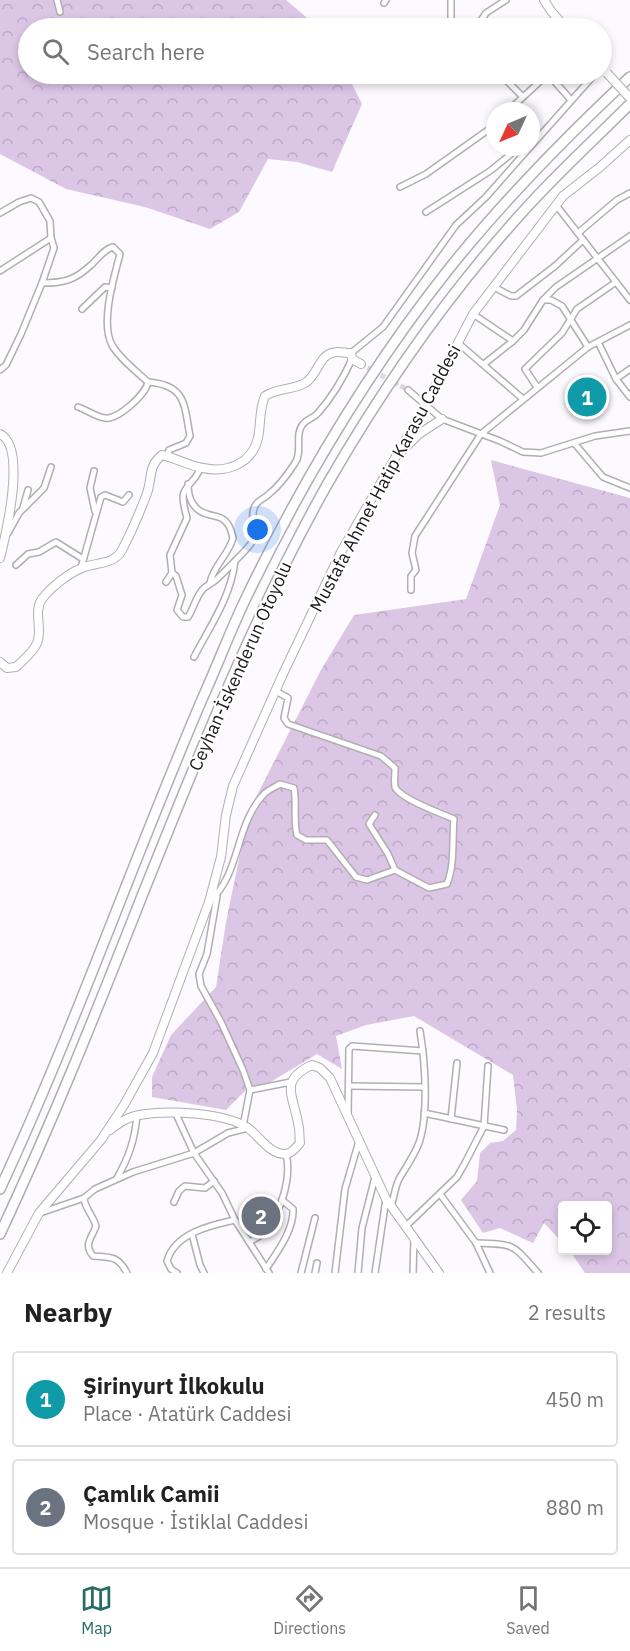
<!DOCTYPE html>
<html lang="en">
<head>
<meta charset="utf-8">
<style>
  body { margin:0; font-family:"IBM Plex Sans",sans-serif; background:#f6f6f6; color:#222 }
  .controls { position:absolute; right:18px; bottom:18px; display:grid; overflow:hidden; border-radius:6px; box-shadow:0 3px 9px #0003 }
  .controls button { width:54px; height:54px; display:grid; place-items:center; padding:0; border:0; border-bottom:2px solid #e0e0e0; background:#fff; color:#222; font:30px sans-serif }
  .compass { position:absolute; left:486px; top:102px; width:54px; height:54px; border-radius:50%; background:#fff; box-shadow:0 3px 9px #0003; rotate:226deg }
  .you { position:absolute; left:258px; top:530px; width:21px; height:21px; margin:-15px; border:4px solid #fff; border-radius:50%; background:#1a73e8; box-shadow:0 0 0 9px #1a73e833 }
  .badge { display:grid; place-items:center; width:39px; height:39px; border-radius:50%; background:#256c63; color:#fff; font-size:20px; font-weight:700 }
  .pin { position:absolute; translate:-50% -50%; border:3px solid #fff; box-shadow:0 2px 6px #0006 }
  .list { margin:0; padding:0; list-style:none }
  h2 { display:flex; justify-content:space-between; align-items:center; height:78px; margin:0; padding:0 24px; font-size:26px }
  h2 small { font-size:20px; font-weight:400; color:#767676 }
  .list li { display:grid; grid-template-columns:39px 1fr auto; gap:18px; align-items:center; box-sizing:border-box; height:96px; margin:0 12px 12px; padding:0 12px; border:2px solid #e0e0e0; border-radius:6px }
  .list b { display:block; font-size:22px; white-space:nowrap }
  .list p { margin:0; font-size:20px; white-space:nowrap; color:#767676 }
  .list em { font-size:20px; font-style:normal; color:#767676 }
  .icon { flex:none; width:33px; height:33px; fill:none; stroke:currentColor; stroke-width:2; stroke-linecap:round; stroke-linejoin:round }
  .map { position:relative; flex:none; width:630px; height:1273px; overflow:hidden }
  .search { position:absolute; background:#fff; box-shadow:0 3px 9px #0003; left:18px; right:18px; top:18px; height:66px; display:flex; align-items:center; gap:15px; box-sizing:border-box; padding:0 21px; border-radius:33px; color:#767676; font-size:22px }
  .sheet { height:294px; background:#fff }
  nav { display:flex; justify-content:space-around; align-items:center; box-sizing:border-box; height:84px; border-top:2px solid #e0e0e0; background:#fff; font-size:16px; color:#767676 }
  nav a { display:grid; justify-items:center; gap:3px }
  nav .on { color:#256c63 }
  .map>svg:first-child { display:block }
</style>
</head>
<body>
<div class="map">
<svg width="630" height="1273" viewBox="0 0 630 1273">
  <defs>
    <pattern id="forest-crowns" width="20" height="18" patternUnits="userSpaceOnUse" patternTransform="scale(1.5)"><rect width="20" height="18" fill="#dcc6e6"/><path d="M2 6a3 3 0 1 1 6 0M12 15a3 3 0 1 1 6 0" fill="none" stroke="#bca9c5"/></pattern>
  </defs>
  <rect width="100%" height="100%" fill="#fdfaff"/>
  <g fill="url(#forest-crowns)">
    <path d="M0,0H286L319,28H28V74H347L362,104L332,172L297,162L268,159L239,212L210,229L145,207L66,189L0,154Z"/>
    <path d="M491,460L630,498V1273H585L570,1251L608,1250V1206H562V1242L544,1223L533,1243L500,1228L483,1233L461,1200L477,1181L480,1153L490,1143L503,1141L516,1130L517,1110L513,1075L414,1016L366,1025L336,1036L342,1069L317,1054L269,1083L247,1089L226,1110L152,1097V1077L171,1035L216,987L226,922L249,811L321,670L354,615L466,599L500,505Z"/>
  </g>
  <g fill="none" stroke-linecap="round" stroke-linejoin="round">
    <path stroke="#dbd8dc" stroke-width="5" stroke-dasharray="5 2.5" stroke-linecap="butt" d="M361,364L408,390"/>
    <g stroke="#b1adb2" stroke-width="8">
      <g id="street">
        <path d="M57,0L60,12"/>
        <path d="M451,0V20L454,28"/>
        <path d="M384,3L386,0"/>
        <path d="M476,28L486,13L506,0"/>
        <path d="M500,74L522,96"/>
        <path d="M508,111L548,74L571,100"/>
        <path d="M531,146L595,74"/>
        <path d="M400,187L426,174L495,125"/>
        <path d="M556,205L630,300"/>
        <path d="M426,212L490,171L516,150"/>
        <path d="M0,213L19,202L31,198L39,202L50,221L51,238L54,248L42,283L21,334L6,365L0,370"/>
        <path d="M578,233L617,200L630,193"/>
        <path d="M0,271L51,238"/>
        <path d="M42,283C64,283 75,280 91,265C98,259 104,249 113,247L120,254C114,277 100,323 112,345C120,359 136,371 148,382C186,385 184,404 190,436L186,443L169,450L167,456"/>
        <path d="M494,287L511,296H516L555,266L583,240"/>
        <path d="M543,300H551L562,306L588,347"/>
        <path d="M82,309L105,287L112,288"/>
        <path d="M473,314L513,341"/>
        <path d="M598,342L616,379L630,397"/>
        <path d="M458,343L523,399"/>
        <path d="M351,353L383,327L456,225L486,197L530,147"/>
        <path d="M484,364L513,341L524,330L543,300L556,287L630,236"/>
        <path d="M616,379L630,369"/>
        <path d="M537,387L525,369L562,333L577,309L616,282"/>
        <path d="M408,390L442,419L500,441L523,452L541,453L595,436L630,431"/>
        <path d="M78,407C87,410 96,417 105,418C118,420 146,394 148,382"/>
        <path d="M575,444L603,477L630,488"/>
        <path d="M94,471L90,488L95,511"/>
        <path d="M188,484C188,498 193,510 207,514C212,516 217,516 221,518C229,522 231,530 233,538C228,556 213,566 210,583"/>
        <path d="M23,508L28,490"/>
        <path d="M8,533L19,513L44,488L51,467"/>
        <path d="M16,565L28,554L39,552L56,542L83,559"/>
        <path d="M81,568L101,497L105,495L123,502L129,495"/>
        <path d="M172,573L170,555L187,518C177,482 188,494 201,468"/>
        <path d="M166,582L172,573L176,576L182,595L177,610L183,617H188C194,608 195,598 203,589C207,585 213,583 217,579C224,572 248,549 252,542C257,530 249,517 255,506C258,500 264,499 269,494C279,486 288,474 295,463C303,452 294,435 303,424C307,419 314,418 318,413C332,397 343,379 352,359"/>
        <path d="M411,590V576L416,570L412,553L415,536L481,434L588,347L630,325"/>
        <path d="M194,657C210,626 231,597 235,561"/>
        <path d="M375,815L369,824L388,854L395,870"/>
        <path d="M217,896L207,954L199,974L201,986L221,1022L243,1070L250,1090L243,1126"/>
        <path d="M210,901C241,873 235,824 264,794C268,790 275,787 280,784L294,788C297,804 293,820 297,835L306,840H327L356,877L367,880L395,870L429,888L447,884C455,864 452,840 454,819C443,814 400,799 395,787C394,782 395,773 395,768L381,756L288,724L284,718L288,698L276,691"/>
        <path d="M350,1086L424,1087"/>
        <path d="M250,1090L291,1082"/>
        <path d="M424,1113L504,1130"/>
        <path d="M176,1114L194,1153L222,1193L235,1220L269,1273"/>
        <path d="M348,1116L349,1049L352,1046L423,1051"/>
        <path d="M451,1119L457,1063"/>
        <path d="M117,1178C129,1157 135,1139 137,1115"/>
        <path d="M440,1194L476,1243L490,1273"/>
        <path d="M174,1202L179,1191L185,1186L205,1188L214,1181"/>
        <path d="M391,1206C394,1198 395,1187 399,1179C406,1167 414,1156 419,1143C429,1114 425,1061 420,1031"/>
        <path d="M40,1213L84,1198"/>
        <path d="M405,1227L457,1177L465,1163L484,1126L488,1066"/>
        <path d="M192,1234L200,1265L204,1273"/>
        <path d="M249,1242C255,1239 261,1236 265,1231C281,1213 292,1177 286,1154"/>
        <path d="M476,1243C516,1244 512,1244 538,1273"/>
        <path d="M266,1269C277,1252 294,1230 293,1209L282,1200"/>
        <path d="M127,1273C118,1256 111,1257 93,1256C83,1244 92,1238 96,1226C93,1215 85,1209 84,1198L95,1189L133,1172L194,1153L228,1133L248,1128"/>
        <path d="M177,1273L171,1269L167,1261C175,1233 211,1225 235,1220"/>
        <path d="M301,1273L315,1218"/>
        <path d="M315,1273L317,1263"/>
        <path d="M335,1273L345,1189L359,1141"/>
        <path d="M358,1273L362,1228L375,1177"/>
        <path d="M375,1273L386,1199"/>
        <path d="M413,1273L414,1238"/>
      </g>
    </g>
    <g stroke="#b1adb2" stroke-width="10">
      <g id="secondary">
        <path d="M544,0L551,11L566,28"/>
        <path d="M0,434C27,447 6,534 0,558"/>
        <path d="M401,452L419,434L442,419"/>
        <path d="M0,662L7,668L16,667C23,660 33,653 37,643C43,630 33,611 42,599C51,587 69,573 82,568C96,562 114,565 122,550C131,533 139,514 146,496C153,479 147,467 162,455C176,458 189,466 203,468C227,473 252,464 258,438C261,424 259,409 265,396C277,388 293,390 305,383C319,375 318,352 338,352C342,352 346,353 351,353L352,359L361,364"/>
        <path d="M110,1130C119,1123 127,1117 139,1115C167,1110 224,1112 248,1128C259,1136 270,1155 286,1154C293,1153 296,1147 300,1143C299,1136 300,1129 298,1123C293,1095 279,1080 312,1065L320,1068L330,1078L386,1199L439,1273"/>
        <path d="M7,1273L39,1213L101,1140L124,1105L153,1053L209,902L221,857L226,815L233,786L282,676L341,552L425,406L473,314L563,196L600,167L630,140"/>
      </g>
    </g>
    <g stroke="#b1adb2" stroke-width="12">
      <g id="highway">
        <path d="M0,1189C75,1028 133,860 203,697C218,664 231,629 247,596C302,482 369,370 448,270C503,201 566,137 630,77"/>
        <path d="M0,1234C51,1125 96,1013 140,901C197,759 253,616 328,483C385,384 451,290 528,206C560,171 596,138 630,104"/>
      </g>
    </g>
    <use href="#street" stroke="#fff" stroke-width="5"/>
    <use href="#secondary" stroke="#fff" stroke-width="8"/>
    <use href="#highway" stroke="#fff" stroke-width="9"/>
    <g stroke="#b1adb2" stroke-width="10" stroke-linecap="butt">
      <path id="secondary-bridge" d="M607,73L630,98"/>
    </g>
    <use href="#secondary-bridge" stroke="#fff" stroke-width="8"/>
  </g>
  <g text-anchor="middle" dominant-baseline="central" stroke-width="4.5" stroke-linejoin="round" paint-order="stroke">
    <g font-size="18" fill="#181719" stroke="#fff">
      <text transform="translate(385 478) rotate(-62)">Mustafa Ahmet Hatip Karasu Caddesi</text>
      <text transform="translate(240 666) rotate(-66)">Ceyhan-İskenderun Otoyolu</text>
    </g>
  </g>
</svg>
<div class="controls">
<button><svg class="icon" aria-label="locate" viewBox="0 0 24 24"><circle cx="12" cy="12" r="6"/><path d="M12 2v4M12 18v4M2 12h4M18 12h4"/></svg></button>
</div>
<svg class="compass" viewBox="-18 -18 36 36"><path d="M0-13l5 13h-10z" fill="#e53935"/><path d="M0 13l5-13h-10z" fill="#767676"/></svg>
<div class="you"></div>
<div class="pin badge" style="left:587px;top:397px;background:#0f9aa8">1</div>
<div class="pin badge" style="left:261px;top:1216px;background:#6b7280">2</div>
<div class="search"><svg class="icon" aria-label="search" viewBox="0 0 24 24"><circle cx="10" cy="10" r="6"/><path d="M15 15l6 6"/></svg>Search here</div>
</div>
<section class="sheet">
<h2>Nearby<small>2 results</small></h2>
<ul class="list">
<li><span class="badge" style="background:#0f9aa8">1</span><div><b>Şirinyurt İlkokulu</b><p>Place · Atatürk Caddesi</p></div><em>450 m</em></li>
<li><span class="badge" style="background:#6b7280">2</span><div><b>Çamlık Camii</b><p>Mosque · İstiklal Caddesi</p></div><em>880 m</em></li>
</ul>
</section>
<nav>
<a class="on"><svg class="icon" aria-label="map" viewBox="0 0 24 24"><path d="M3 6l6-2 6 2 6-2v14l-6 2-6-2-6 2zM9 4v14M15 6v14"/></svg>Map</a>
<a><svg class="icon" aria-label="directions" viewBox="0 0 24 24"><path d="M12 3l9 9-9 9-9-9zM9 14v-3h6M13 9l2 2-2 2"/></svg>Directions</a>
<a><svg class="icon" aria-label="saved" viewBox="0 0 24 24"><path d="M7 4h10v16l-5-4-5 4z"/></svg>Saved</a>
</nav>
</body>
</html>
